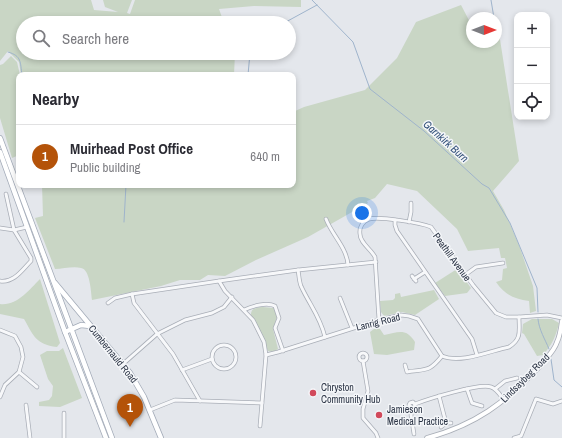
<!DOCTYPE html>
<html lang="en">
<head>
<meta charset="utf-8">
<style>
  body { margin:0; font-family:"Archivo Narrow",sans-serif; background:#f2f2f3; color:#2b2b33 }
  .controls { position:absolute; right:12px; top:12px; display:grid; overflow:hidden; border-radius:8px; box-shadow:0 2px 6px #0003 }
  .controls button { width:36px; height:36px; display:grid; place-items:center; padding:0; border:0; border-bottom:1px solid #e1e1e2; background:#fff; color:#2b2b33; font:20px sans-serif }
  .compass { position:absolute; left:466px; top:12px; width:36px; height:36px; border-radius:50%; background:#fff; box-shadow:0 2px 6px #0003; rotate:90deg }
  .you { position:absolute; left:362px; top:213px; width:14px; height:14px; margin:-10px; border:3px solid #fff; border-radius:50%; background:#1a73e8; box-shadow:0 0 0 6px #1a73e833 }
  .badge { display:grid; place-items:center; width:26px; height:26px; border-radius:50%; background:#b45309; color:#fff; font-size:13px; font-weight:700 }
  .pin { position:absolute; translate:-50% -33px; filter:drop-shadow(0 1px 2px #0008) }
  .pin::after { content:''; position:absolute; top:21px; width:14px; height:12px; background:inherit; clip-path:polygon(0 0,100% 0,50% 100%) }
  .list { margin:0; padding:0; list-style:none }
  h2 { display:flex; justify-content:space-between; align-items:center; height:52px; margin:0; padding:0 16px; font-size:17px }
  h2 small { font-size:13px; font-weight:400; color:#7c7c81 }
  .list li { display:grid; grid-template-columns:26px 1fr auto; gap:12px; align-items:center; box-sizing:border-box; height:64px; padding:0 16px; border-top:1px solid #e1e1e2 }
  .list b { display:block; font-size:15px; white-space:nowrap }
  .list p { margin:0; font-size:13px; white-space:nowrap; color:#7c7c81 }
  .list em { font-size:13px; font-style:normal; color:#7c7c81 }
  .icon { flex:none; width:22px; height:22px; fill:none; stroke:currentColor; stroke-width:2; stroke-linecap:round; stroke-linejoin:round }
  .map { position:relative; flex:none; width:562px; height:438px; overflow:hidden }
  .search { position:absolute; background:#fff; box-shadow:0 2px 6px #0003; left:16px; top:16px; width:280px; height:44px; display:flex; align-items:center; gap:10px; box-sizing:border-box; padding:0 14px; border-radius:22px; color:#7c7c81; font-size:15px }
  .panel { position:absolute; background:#fff; box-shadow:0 2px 6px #0003; left:16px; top:72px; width:280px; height:116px; border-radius:8px }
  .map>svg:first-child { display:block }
</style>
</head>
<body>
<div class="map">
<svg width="562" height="438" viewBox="0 0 562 438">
  <rect width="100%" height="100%" fill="#e4e7ec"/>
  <g fill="#c9d6c5">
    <path d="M0,0H91L94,10L118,12L105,7L103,0H132L127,13L130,14L135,0H301V7L254,6L219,9L224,23H23V53H235L234,75H21L19,62L8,51L0,61Z"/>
    <path d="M461,5L472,26V42H496V33H499L519,161L493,191L504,210L519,245L533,286L536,311L530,313L529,301C514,299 505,295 496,282L502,280L503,269L507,268L505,258H501L499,248L468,251L457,229L417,191L387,184L375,198L367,201L368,203L308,237L256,260L225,276L208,275L200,280H180L161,286L92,300C91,292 90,269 81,268C73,266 63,269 55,269L35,218L43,216L42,185H293V112L304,107L365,90L397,58L416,22Z"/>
    <path d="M11,56L17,62L20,75L19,155L12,158L0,118V65L3,64Z"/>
    <path d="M457,269L471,288L467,293L445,296L435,283Z"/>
    <path d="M40,279L60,343L57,347C35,344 34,336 24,319L0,314V304C17,306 29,290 40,279Z"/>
    <path d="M434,290L439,299L415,315L402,312L384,316L381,312L380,301L393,300L395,298V294L400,293L401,297Z"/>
    <path d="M262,307L274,308L277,317L273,329L278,349L273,352L268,351L264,341L251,315C251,308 256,308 262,307Z"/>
    <path d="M532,319H552L559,323C556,336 552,345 543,355L537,356L524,334L522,333L523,324Z"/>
    <path d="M378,326L384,335C399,332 406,328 415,342L414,350L387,355L374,354L370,332Z"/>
    <path d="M63,348L82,398L60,407L39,406V402L49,400L52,396L53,386L48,379L40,355L47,351H59Z"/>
  </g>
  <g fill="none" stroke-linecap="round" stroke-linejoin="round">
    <g stroke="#9fb4cc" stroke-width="1">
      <path d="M312,0L353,42L370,89L424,131L482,184L489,188L510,223L537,288L538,312"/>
      <path d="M491,0L494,18"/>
      <path d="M284,23L317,5"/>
      <path d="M8,52C22,56 20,62 22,75"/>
      <path d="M248,75L250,53"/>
      <path d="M124,222L126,185"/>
      <path d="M538,319C539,330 545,339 549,349"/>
      <path d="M551,359L554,380L562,387"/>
    </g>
    <g stroke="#a9aeb7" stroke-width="4.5">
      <g id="minor">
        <path d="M326,219C332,235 347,248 348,265"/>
        <path d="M395,220V225L397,231L472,339L477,355"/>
        <path d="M409,222L411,212V203"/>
        <path d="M0,228L14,230L27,227"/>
        <path d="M298,270C299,275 299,281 301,286C309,304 320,316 325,337"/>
        <path d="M465,275L476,267L503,263"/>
        <path d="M412,276L416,281"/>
        <path d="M414,279L425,272"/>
        <path d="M0,281C14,283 22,270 31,261V258L14,230L6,194"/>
        <path d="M219,281L225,291L253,320L264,342L266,355L260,426"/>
        <path d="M132,294L134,303L173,354L200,401"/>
        <path d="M340,298L352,328"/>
        <path d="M108,303L115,298L132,294L219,281L298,270L376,262"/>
        <path d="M244,310C252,306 267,302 275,306L279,318L275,328L283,351"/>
        <path d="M379,320L375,257C371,249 360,243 360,234C359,227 363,221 369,219C379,216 421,223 431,227L473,285L496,313L506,317H519L547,315L562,318"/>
        <path d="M0,330L15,336L21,347L23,357L19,372L5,385L0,397"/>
        <circle cx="224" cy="357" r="12"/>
        <circle cx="363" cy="357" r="4"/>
        <path d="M266,355L278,352L379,320L401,315L409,316L418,319L442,356C460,364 490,351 509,347C522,339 519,331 519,317"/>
        <path d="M363,361L368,391L363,409V418L376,433L378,438"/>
        <path d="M123,364L157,334L185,320L212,313L224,307L232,297"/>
        <path d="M405,365L407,372C427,369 429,372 442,356"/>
        <path d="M182,370L212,359"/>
        <path d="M19,372L37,387"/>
        <path d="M467,389L472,403L482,406"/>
        <path d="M495,389L505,381L517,378"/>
        <path d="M439,396L446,423H451"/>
        <path d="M415,404C428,399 479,383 491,387C497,389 500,395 504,400"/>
        <path d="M26,405L30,438"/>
        <path d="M412,408L409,405L410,403L413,402L415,405L414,407L412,408L411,415L414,434"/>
        <path d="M150,410L175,400L262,403"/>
        <path d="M64,413V438"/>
        <path d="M441,427L446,423"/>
        <path d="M514,438L521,436L536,399L553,404L562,401"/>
      </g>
    </g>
    <g stroke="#a9aeb7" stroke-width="5.5">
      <path id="secondary" d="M427,438C475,425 505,403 539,367C545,359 554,352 557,342C560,336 561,328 562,321"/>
    </g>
    <g stroke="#a3abb8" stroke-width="6">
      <g id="primary">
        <path d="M0,138L112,438"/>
        <path d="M0,152L65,332L106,438"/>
        <path d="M55,283L130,373L144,397L161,438"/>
        <path d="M65,332L81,325L90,326"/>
      </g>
    </g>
    <use href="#minor" stroke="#f7f8fa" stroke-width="3"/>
    <use href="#secondary" stroke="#fff" stroke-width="4"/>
    <use href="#primary" stroke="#fff" stroke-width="4.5"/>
  </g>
  <g fill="#d1495b" stroke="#f4f6f9" stroke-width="1.5">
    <circle cx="313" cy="393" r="4"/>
    <circle cx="379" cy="415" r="4"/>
  </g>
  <g text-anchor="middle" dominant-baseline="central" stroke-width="3" stroke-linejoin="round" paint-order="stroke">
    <g font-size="10" fill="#2b3445" stroke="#f4f6f9">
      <text transform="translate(452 257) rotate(54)">Peathill Avenue</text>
      <text transform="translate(378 322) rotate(-14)">Lanrig Road</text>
      <text transform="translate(113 354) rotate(51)">Cumbernauld Road</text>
      <text transform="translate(525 378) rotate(-45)">Lindsaybeg Road</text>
    </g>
    <g font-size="10" fill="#2b3445" stroke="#f4f6f9" text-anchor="start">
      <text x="321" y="387">Chryston<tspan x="321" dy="12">Community Hub</tspan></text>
      <text x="387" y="409">Jamieson<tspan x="387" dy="12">Medical Practice</tspan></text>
    </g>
    <g font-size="11" font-style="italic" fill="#34527a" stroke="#f4f6f9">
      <text transform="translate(446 141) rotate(42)">Garnkirk Burn</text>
    </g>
  </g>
</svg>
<div class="controls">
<button>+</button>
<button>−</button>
<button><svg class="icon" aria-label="locate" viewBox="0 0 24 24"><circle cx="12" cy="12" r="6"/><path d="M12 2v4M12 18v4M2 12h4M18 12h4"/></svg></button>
</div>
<svg class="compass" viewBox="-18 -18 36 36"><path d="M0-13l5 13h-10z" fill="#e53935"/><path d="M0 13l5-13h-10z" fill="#7c7c81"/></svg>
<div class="you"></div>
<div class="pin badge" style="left:130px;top:427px">1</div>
<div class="search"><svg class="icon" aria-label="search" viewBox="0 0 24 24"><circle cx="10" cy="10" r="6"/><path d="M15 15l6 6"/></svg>Search here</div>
<section class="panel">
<h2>Nearby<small></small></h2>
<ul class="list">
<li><span class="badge">1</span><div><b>Muirhead Post Office</b><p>Public building</p></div><em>640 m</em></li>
</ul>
</section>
</div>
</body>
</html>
